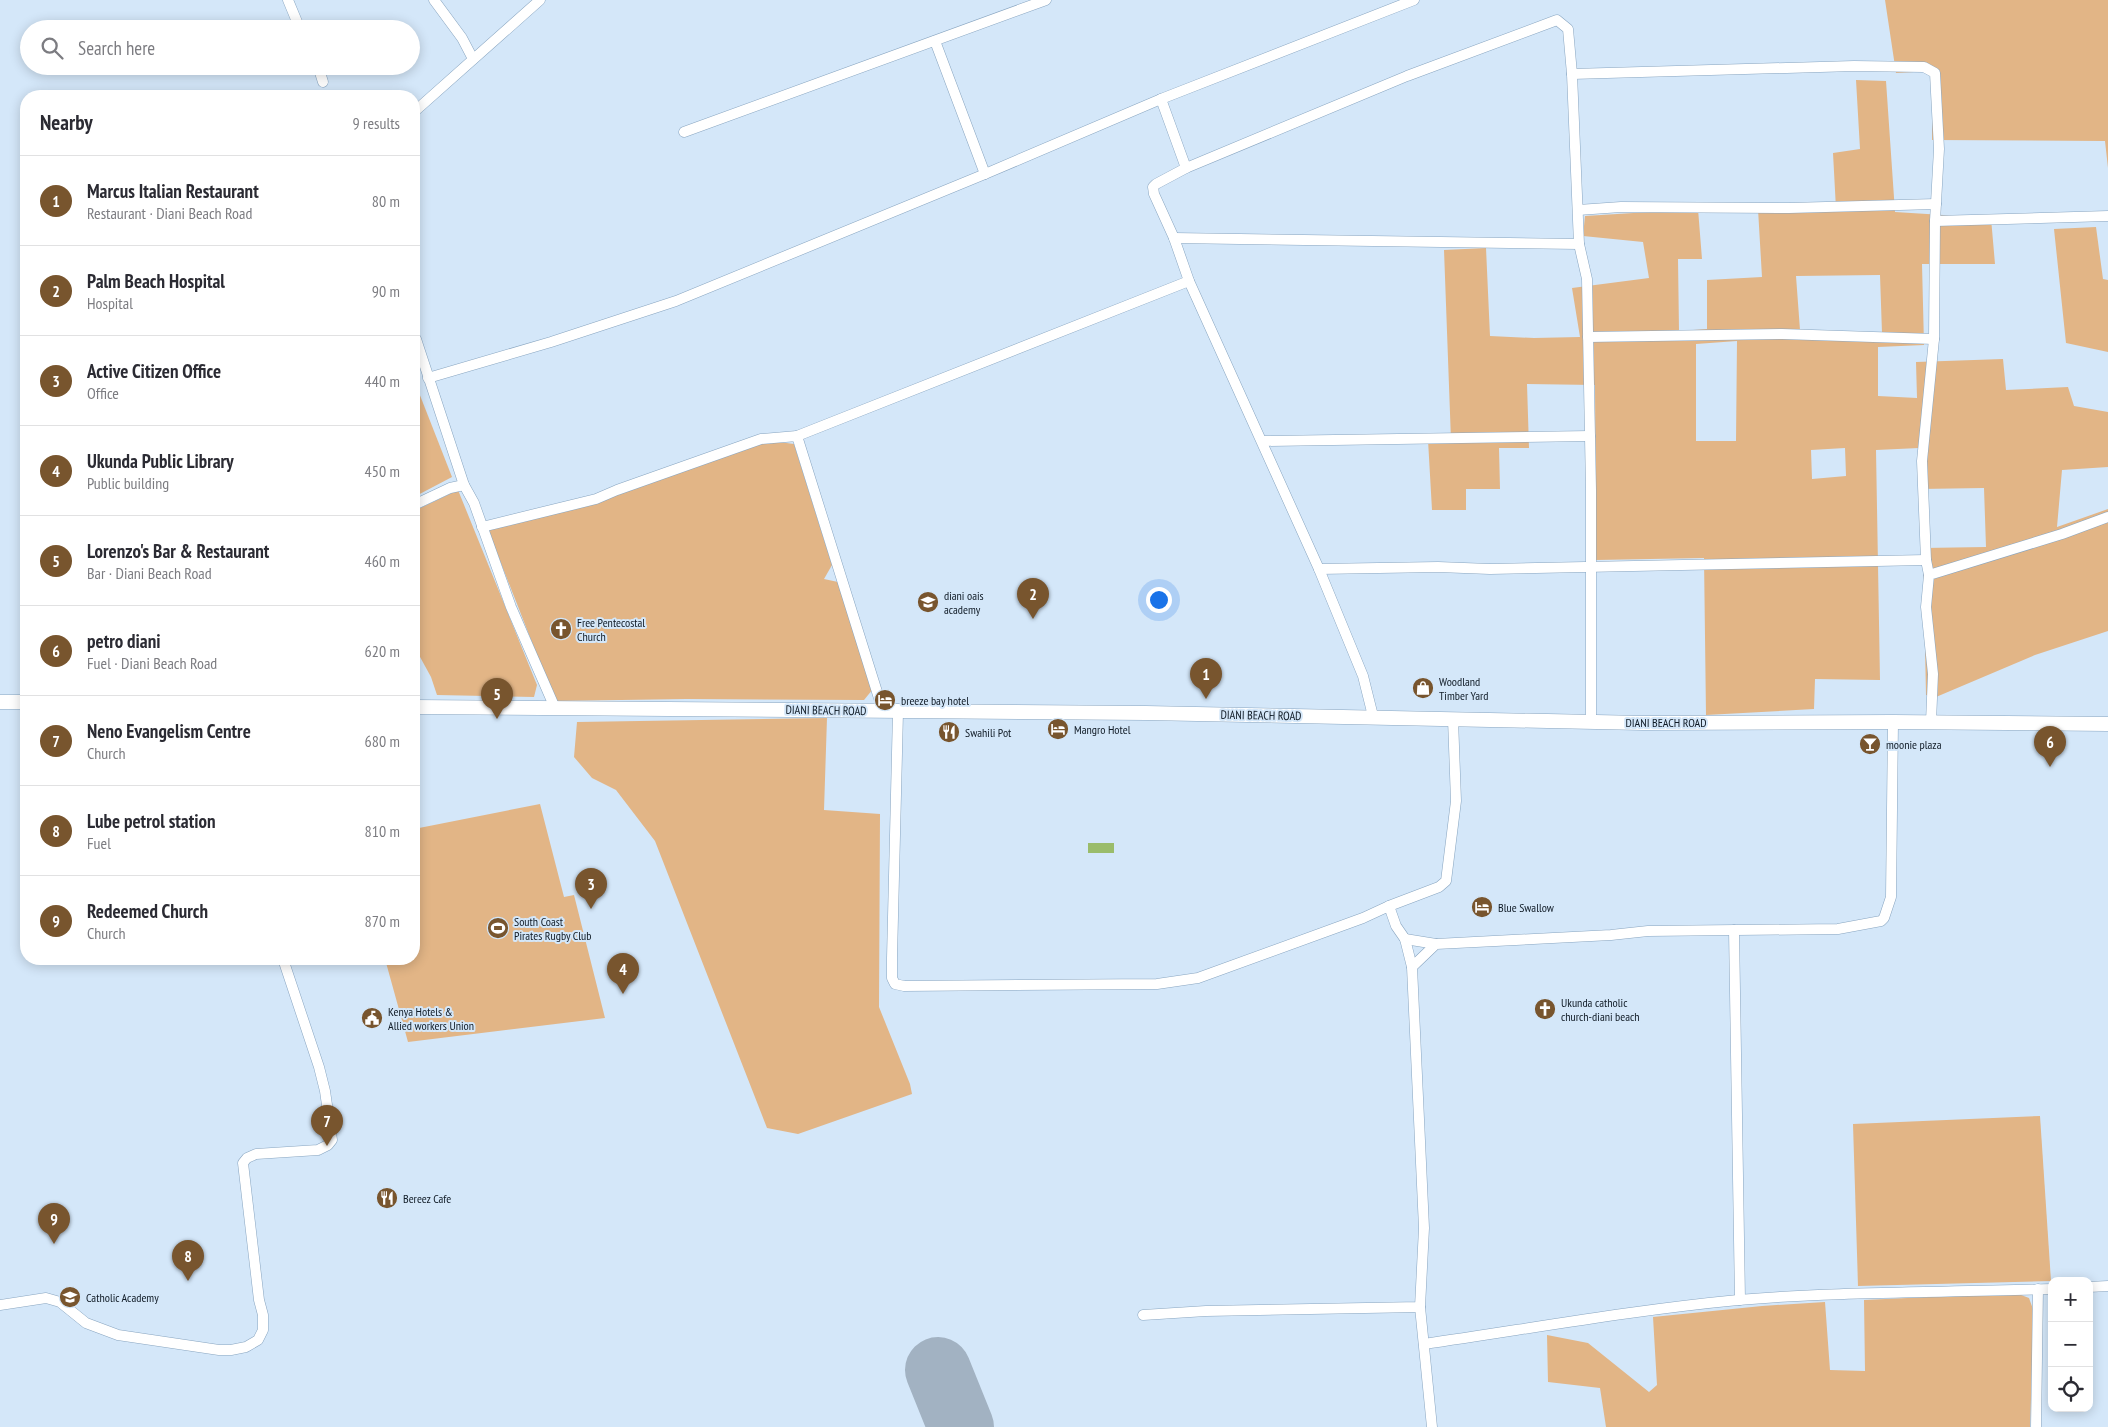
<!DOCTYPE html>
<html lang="en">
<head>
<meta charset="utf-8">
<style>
  body { margin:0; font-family:"PT Sans Narrow",sans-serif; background:#f7f7f7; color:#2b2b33 }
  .controls { position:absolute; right:15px; bottom:15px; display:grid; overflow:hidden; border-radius:10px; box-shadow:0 2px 12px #0003 }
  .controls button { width:45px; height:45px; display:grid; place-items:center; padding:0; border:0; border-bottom:1px solid #e1e1e2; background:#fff; color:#2b2b33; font:25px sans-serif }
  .you { position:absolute; left:1158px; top:599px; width:18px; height:18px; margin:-12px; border:4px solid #fff; border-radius:50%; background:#1a73e8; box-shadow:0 0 0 8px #1a73e833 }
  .badge { display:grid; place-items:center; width:32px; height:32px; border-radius:50%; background:#78552e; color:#fff; font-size:16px; font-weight:700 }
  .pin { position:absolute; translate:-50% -41px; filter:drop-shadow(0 1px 2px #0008) }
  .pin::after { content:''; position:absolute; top:26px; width:18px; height:15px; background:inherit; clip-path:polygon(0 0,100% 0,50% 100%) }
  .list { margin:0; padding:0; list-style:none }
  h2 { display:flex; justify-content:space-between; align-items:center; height:65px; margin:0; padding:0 20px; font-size:21px }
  h2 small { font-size:16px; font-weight:400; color:#7c7c81 }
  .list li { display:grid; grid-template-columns:32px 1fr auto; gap:15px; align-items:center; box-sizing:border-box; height:90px; padding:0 20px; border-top:1px solid #e1e1e2 }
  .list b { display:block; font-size:19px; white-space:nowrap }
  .list p { margin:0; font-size:16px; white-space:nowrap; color:#7c7c81 }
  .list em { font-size:16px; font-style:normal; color:#7c7c81 }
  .icon { flex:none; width:28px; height:28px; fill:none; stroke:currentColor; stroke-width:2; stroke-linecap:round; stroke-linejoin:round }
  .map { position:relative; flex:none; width:2108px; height:1427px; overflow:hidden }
  .search { position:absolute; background:#fff; box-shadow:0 2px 12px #0003; left:20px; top:20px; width:400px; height:55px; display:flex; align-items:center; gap:12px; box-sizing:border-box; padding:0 18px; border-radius:28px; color:#7c7c81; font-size:19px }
  .panel { position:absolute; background:#fff; box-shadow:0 2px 12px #0003; left:20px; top:90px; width:400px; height:875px; border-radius:20px }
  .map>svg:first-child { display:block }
</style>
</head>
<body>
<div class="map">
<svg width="2108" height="1427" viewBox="0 0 2108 1427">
  <rect width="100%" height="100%" fill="#d4e7f9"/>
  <g fill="#e2b586" fill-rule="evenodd">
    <path d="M1885,0H2108V168L2105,141L1932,140V71L1896,73Z"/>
    <path d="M1856,80L1886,81L1895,212L1991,218L1995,264H1922L1924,345L1878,347V396L1917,398L1916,362L2003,359L2006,390L2068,387L2074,406L2108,412V467L2062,470L2057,527L2108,509V631L2035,655L1936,697L1926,695L1923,548L1986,547L1984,488L1920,489L1919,448L1876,450L1880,680L1815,679L1814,709L1706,715L1704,558L1596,560L1595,385L1527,384L1529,448H1499L1500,489H1466V510H1432L1428,440H1451L1444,250L1486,248L1490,336L1534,338L1580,337L1572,288L1649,278L1643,242L1583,236L1585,216L1698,209L1702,259H1678L1679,331L1707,329V280L1762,277L1758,209H1836L1833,153L1860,149ZM1880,275L1882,333L1800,330L1796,276ZM1737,341L1736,441H1696V344ZM1845,448L1846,476L1812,479L1811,450Z"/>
    <path d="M2096,227L2103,279L2108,280V352L2066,343L2054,229Z"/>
    <path d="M414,380L452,477L414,497Z"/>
    <path d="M764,440L794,444L832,565L824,579L838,582L873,689L864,700L686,699L555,701L488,530L612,495Z"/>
    <path d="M458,490L537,685L534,697L437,695L431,677L414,646V511Z"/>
    <path d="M827,718L824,810L880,814L879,1007L910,1084L912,1094L798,1134L767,1128L655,841L616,790L592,778L574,757L577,722Z"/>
    <path d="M540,804L564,897L574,895L605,1018L408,1042L385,959H414V829Z"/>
    <path d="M2040,1116L2051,1281L1858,1286L1853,1124Z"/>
    <path d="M2016,1293L2029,1298L2034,1312L2030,1427H1606L1600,1388L1548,1382L1547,1335L1588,1343L1649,1392L1657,1385L1653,1317L1762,1306L1825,1302L1830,1370L1865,1371L1864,1300Z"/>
  </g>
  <rect fill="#9abc6b" x="1088" y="843" width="26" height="10"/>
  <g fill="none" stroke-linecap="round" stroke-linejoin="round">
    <path stroke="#a2b2c2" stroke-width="66" d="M938,1370L961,1427"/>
    <g stroke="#88a5c0" stroke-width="11">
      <g id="minor">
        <path d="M288,0L300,29"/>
        <path d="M434,0L462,38L473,59"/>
        <path d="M935,41L985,174"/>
        <path d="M318,66L323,82"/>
        <path d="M1572,74L1854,66L1924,67L1935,73L1939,149L1935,221L1934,339L1922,461L1926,560L1929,575"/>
        <path d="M1161,99L1186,168L1156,184L1153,187L1154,194L1174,238L1189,281L1319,569L1363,676L1373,716"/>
        <path d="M414,112L540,0"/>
        <path d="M684,132L1046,0"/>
        <path d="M1186,168L1407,76L1557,20L1568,29L1572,74L1579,244L1587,279L1591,490V721"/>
        <path d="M1578,210L1621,207L1789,208L1936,204"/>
        <path d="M1935,221L2108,216"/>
        <path d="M1174,238L1579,244"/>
        <path d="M1588,337L1782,334L1934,339"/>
        <path d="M414,339H416L464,485L474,503L511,607L555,708"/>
        <path d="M428,378L551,342L676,301L985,174L1161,99L1414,0"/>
        <path d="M797,436L1189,281"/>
        <path d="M1262,441L1590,436"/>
        <path d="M414,505L450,488L464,485"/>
        <path d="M482,527L596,499L617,490L761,439L797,436L883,711"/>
        <path d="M1319,569L1438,567L1490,569L1926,560"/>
        <path d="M898,712L892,958V978L895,984L904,986L1157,984L1198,978L1363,918L1389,906L1396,926L1405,939L1412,967"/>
        <path d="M1931,722L1933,674L1926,607L1929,575L2062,534L2108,517"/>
        <path d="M1389,906L1439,887L1446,881L1456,801L1453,719"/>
        <path d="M1734,930L1740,1300"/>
        <path d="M1405,939L1436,944"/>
        <path d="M2089,1287L2108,1286"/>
        <path d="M0,1305L46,1298L60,1302L86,1323L118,1335L219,1350H231L246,1347L258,1340L263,1330V1315L259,1300L243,1163L247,1158L256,1154L318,1150L328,1145L332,1140L325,1091L319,1067L283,959"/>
        <path d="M1420,1307L1432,1427"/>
        <path d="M1143,1315L1206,1311L1420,1307L1424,1228L1412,967L1436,944L1611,935L1648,931L1838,929L1881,921L1884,918L1891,897L1893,722"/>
        <path d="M1424,1344C1528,1329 1633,1310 1738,1300C1842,1291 1947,1293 2052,1289"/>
        <path d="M2036,1427L2038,1289"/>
      </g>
    </g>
    <g stroke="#88a5c0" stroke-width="15">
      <g id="secondary">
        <path d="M0,702H26"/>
        <path d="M414,707L1146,713L1643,723L1893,722L2108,724"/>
      </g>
    </g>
    <use href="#minor" stroke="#fff" stroke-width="10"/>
    <use href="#secondary" stroke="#fff" stroke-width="14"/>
  </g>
  <defs>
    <g id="school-disc" transform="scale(1.125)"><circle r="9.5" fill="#78552e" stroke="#d4e7f9"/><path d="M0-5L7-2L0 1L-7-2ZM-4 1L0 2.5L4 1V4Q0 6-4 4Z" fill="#fff"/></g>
    <g id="church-disc" transform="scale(1.125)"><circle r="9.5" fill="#78552e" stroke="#d4e7f9"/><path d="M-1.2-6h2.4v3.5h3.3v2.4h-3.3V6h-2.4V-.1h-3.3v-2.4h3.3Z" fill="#fff"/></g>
    <g id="shop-disc" transform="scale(1.125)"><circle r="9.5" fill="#78552e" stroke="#d4e7f9"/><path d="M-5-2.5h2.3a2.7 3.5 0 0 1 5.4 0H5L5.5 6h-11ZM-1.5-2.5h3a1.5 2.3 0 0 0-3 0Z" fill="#fff"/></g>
    <g id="hotel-disc" transform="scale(1.125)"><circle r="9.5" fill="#78552e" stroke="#d4e7f9"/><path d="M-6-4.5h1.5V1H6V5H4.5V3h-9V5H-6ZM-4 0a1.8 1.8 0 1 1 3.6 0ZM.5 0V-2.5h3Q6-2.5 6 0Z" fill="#fff"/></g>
    <g id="restaurant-disc" transform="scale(1.125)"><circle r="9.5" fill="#78552e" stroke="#d4e7f9"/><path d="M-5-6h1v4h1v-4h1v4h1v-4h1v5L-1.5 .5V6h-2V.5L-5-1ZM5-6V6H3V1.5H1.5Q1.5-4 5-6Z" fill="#fff"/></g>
    <g id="bar-disc" transform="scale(1.125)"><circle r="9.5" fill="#78552e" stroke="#d4e7f9"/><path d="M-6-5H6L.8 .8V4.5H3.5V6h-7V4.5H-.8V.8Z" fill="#fff"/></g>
    <g id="stadium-disc" transform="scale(1.125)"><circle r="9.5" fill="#78552e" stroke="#d4e7f9"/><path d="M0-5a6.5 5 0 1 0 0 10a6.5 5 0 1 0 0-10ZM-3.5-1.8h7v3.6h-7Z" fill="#fff"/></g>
    <g id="civic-disc" transform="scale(1.125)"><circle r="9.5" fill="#78552e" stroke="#d4e7f9"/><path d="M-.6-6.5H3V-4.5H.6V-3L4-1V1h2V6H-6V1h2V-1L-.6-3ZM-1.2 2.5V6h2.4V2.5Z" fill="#fff"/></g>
  </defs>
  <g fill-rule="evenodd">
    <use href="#school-disc" x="928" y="602"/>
    <use href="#church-disc" x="561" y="629"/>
    <use href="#shop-disc" x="1423" y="688"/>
    <use href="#hotel-disc" x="885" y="700"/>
    <use href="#hotel-disc" x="1058" y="729"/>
    <use href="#restaurant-disc" x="949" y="732"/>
    <use href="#bar-disc" x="1870" y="744"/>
    <use href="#hotel-disc" x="1482" y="907"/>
    <use href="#stadium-disc" x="498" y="928"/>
    <use href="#church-disc" x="1545" y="1009"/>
    <use href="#civic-disc" x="372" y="1018"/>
    <use href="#restaurant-disc" x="387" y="1198"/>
    <use href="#school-disc" x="70" y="1297"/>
  </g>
  <g text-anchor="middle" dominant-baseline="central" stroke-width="4" stroke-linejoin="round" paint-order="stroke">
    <g font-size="12" fill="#0f1a25" stroke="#d4e7f9" text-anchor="start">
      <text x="944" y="595">diani oais<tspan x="944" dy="14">academy</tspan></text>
      <text x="577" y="622">Free Pentecostal<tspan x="577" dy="14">Church</tspan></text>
      <text x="1439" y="681">Woodland<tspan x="1439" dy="14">Timber Yard</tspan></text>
      <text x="901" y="700">breeze bay hotel</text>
      <text x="1074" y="729">Mangro Hotel</text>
      <text x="965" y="732">Swahili Pot</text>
      <text x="1886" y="744">moonie plaza</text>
      <text x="1498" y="907">Blue Swallow</text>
      <text x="514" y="921">South Coast<tspan x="514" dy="14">Pirates Rugby Club</tspan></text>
      <text x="1561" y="1002">Ukunda catholic<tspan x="1561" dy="14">church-diani beach</tspan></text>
      <text x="388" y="1011">Kenya Hotels &amp;<tspan x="388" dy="14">Allied workers Union</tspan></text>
      <text x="403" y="1198">Bereez Cafe</text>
      <text x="86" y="1297">Catholic Academy</text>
    </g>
    <g font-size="12" fill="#0f1a25" stroke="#d4e7f9">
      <text transform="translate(826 710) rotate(1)">DIANI BEACH ROAD</text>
      <text transform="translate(1261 715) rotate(1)">DIANI BEACH ROAD</text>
      <text x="1666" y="722">DIANI BEACH ROAD</text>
    </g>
  </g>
</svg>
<div class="controls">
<button>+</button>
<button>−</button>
<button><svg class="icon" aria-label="locate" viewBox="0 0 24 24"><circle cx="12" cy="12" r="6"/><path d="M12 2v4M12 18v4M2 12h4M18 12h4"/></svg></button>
</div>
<div class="you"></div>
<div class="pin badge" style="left:1206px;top:699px">1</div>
<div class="pin badge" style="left:1033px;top:619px">2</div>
<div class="pin badge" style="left:591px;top:909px">3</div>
<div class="pin badge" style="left:623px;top:994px">4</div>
<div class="pin badge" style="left:497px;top:719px">5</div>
<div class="pin badge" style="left:2050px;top:767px">6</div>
<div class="pin badge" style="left:327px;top:1146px">7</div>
<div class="pin badge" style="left:188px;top:1281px">8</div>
<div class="pin badge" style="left:54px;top:1244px">9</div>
<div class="search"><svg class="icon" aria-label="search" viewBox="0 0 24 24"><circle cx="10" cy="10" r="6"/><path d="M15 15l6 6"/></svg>Search here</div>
<section class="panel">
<h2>Nearby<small>9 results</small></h2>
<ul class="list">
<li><span class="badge">1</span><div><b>Marcus Italian Restaurant</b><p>Restaurant · Diani Beach Road</p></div><em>80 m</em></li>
<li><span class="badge">2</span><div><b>Palm Beach Hospital</b><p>Hospital</p></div><em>90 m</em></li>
<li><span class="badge">3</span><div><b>Active Citizen Office</b><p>Office</p></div><em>440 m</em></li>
<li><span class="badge">4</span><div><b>Ukunda Public Library</b><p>Public building</p></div><em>450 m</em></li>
<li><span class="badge">5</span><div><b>Lorenzo's Bar &amp; Restaurant</b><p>Bar · Diani Beach Road</p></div><em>460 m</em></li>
<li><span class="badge">6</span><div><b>petro diani</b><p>Fuel · Diani Beach Road</p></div><em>620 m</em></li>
<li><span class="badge">7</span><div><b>Neno Evangelism Centre</b><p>Church</p></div><em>680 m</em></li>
<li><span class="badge">8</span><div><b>Lube petrol station</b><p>Fuel</p></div><em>810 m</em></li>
<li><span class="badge">9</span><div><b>Redeemed Church</b><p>Church</p></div><em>870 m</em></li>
</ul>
</section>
</div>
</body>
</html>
